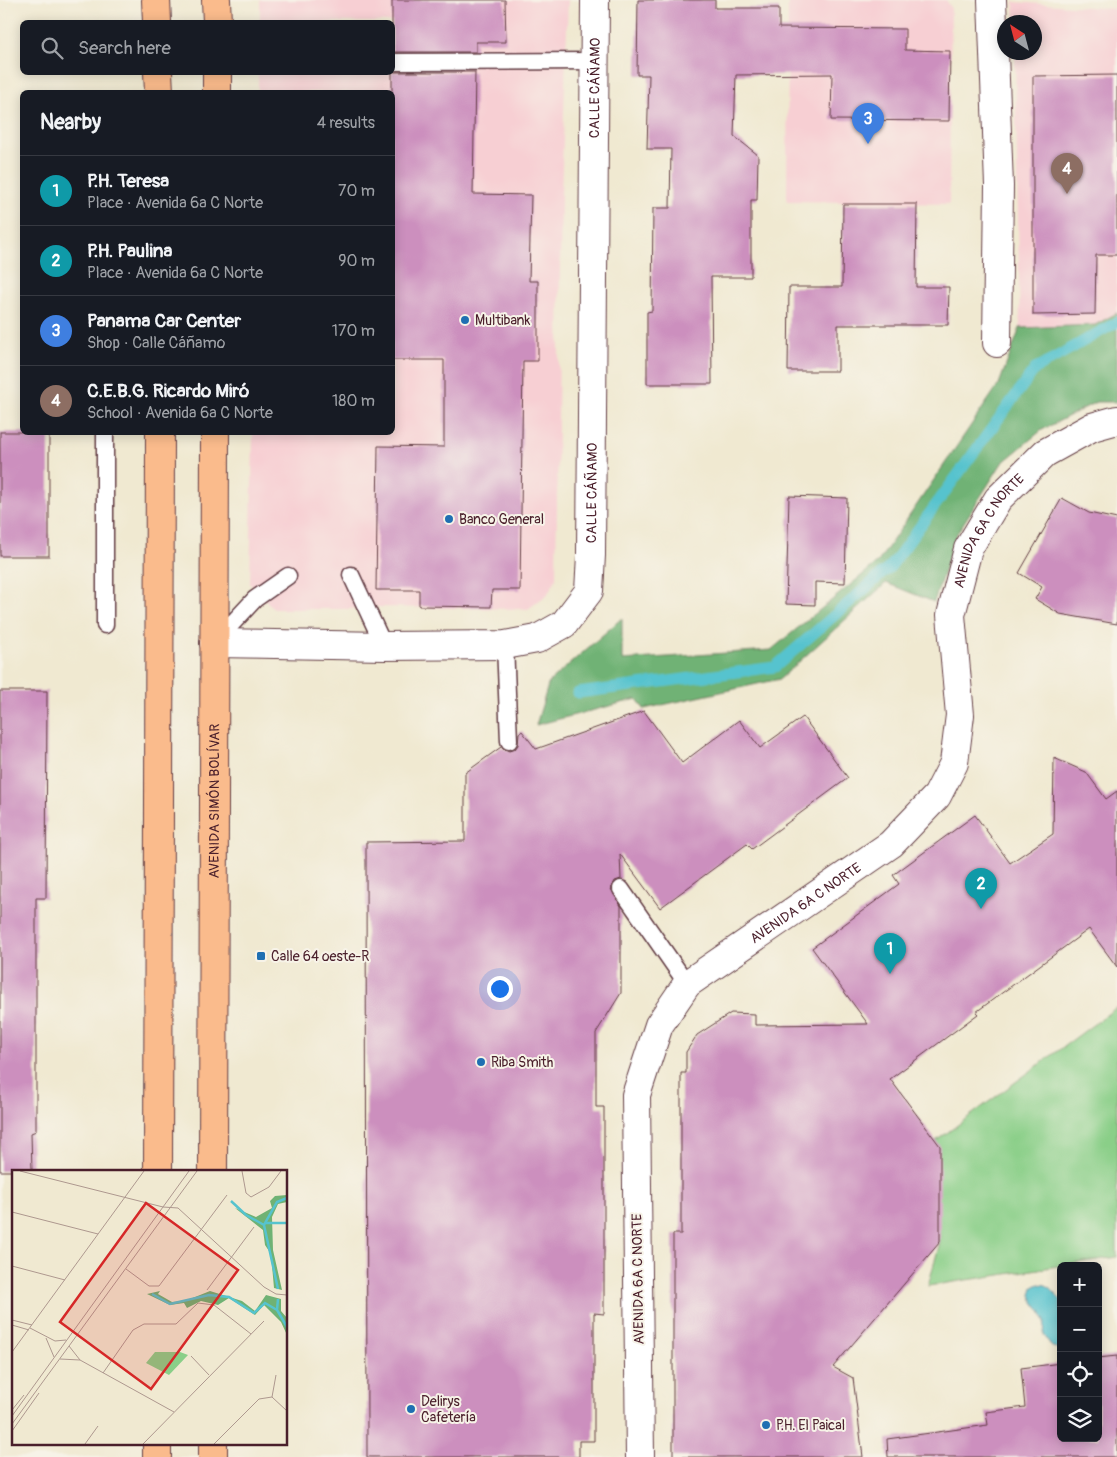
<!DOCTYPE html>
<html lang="en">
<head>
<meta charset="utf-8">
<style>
  body { margin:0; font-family:Pangolin,sans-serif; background:#242831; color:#f1f3f6 }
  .controls { position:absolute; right:15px; bottom:15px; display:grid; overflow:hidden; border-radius:8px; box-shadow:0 2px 12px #0003 }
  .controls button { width:45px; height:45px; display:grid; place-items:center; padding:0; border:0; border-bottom:1px solid #363941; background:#171b24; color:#f1f3f6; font:25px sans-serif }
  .compass { position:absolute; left:997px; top:15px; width:45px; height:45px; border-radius:50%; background:#171b24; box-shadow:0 2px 12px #0003; rotate:324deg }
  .you { position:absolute; left:499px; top:988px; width:18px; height:18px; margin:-12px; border:4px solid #fff; border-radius:50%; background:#1a73e8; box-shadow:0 0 0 8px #1a73e833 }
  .badge { display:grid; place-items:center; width:32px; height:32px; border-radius:50%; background:#0b8043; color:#fff; font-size:16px; font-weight:700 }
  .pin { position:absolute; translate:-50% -41px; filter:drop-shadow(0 1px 2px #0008) }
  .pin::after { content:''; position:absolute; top:26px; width:18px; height:15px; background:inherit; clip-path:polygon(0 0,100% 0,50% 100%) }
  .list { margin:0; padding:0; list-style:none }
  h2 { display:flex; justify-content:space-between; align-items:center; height:65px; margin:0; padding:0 20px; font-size:21px }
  h2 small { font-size:16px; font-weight:400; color:#9ea1a6 }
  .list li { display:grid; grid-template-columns:32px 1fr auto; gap:15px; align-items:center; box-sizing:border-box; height:70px; padding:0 20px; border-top:1px solid #363941 }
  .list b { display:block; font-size:19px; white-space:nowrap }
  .list p { margin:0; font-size:16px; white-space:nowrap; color:#9ea1a6 }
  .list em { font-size:16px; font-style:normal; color:#9ea1a6 }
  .icon { flex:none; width:28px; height:28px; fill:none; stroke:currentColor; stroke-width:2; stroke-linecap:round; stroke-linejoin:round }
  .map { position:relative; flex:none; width:1117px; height:1457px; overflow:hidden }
  .search { position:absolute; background:#171b24; box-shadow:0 2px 12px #0003; left:20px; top:20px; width:375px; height:55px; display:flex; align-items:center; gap:12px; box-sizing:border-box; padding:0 18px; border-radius:8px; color:#9ea1a6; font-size:19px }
  .panel { position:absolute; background:#171b24; box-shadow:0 2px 12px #0003; left:20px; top:90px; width:375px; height:345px; border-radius:8px }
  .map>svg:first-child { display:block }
</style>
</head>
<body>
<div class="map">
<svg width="1117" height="1457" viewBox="0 0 1117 1457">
  <rect width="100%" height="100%" fill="#f7f3e8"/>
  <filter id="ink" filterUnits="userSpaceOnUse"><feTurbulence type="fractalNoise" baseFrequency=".02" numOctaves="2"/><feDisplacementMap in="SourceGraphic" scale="10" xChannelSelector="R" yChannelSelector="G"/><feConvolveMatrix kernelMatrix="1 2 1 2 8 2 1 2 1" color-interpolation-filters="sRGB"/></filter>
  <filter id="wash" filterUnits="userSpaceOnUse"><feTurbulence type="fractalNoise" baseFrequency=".0096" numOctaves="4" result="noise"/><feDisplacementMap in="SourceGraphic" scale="20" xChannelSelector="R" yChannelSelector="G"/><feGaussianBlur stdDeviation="1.12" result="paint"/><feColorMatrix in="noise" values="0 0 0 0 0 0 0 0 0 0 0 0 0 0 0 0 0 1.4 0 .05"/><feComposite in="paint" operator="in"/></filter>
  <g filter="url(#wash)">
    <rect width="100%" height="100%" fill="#f0e9d1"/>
    <g fill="#f7cfd3">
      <path d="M260,0H568L561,196L556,579L547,595L528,609L376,607L348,609H274L250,584L253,433L392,432V92H258V73L392,72V22H260Z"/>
      <path d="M788,0H946L951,7L949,204L787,201Z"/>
      <path d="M1014,2L1117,9V313L1095,325L1020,328L1015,53L1034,52V22H1015Z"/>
    </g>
    <path fill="#8acf88" stroke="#6a775a" d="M1117,1007V1257L928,1286L940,1242L936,1141Z"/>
    <path fill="#6fb274" stroke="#5c6850" d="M1117,313V402H1096L1042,430L1002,463L956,535L934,602L886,583L780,679L644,709L637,699L536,725L549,682L622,618V660L771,650L878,562L999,384L1020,328L1095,325Z"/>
    <path fill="#56c3ce" stroke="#50717c" d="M1039,1284L1046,1285L1061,1300V1349L1052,1347L1044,1335L1045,1322L1041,1311L1034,1302L1031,1295L1033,1287Z"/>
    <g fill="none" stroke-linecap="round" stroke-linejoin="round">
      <path stroke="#56c3ce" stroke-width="11" d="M578,693L775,667L891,566L1035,369L1117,322"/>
    </g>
    <g id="blocks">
      <g fill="#cc8fbe">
        <path d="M392,0H505L506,42H476V52H392Z"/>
        <path d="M638,0H715V8H779V28L905,29V50L950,51L949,121L831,120L832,74L736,75L734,136L758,155L757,200H751V277H711L712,384H647V312L652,311L653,208H670L671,149H647L649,75H637Z"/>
        <path d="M392,72H475L473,194L531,195L529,281H538V361H523L520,590H492L491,607L419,606V590H376L378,446L444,447V360H392Z"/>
        <path d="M1117,75V255H1096L1095,314L1033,315V76Z"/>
        <path d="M843,204H917L916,287H949L948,325H838V371H788L789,287H842Z"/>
        <rect x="0" y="432" width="49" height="124"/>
        <path d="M789,496L847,498L845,583L815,582V605L786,604Z"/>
        <path d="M1062,498L1089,513L1117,519V624L1060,614L1035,599L1042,587L1019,573Z"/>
        <path d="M0,691H47L46,898H36V1131L31,1133L32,1171H0Z"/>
        <path d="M644,711L682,763L739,720L760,748L803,717L848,778L752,849L747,844L660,908L620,854L621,879L615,881L611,889L621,906V993L596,1033V1107H604V1314L594,1313V1441H579V1457H367L366,842L465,841V773L501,747L509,751L515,749L518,745L519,733L522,731L536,749Z"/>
        <path d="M1054,758L1086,772L1106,799L1117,791V967L1089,929L976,1012L978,1014L890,1079L940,1146V1242L833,1367L853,1378L863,1457H673V1234H681V1073H686V1052L697,1035L731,1013L755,1014V1025L868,1024L812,948L899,884L893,875L975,815L1010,863L1053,834Z"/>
        <path d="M1117,1356V1457H888L887,1439L988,1425L986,1412L1025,1407L1021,1368L1061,1363V1438H1098V1358Z"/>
      </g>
    </g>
  </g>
  <g filter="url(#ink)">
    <use href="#blocks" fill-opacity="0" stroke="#633d44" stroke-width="1"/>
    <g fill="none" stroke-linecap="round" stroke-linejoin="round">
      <g stroke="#633d44" stroke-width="19">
        <g id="lane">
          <path d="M392,62L594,61"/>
          <path d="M105,432V625"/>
          <path d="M351,575L384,646"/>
          <path d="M214,643L255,599L288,576"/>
          <path d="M505,645L509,741"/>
          <path d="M621,889L687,984"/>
        </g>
      </g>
      <g stroke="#633d44" stroke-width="30">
        <g id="street">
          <path d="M992,0L999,186L997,343"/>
          <path id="s1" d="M214,643L384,646L505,645L537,639L564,624L589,591L591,555L595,0"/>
          <path id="s2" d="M640,1457L636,1095L659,1025L687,984L891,844L937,796L954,763L960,715L951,615L968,549L998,499L1045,453L1092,427L1117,420"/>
        </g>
      </g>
      <g stroke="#633d44" stroke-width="30">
        <g id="primary">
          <path d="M156,0L157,22"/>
          <path d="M216,0L217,22"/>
          <path d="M158,72L159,92"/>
          <path d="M217,92V72"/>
          <path d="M158,1171L160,432"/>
          <path id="s3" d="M213,1171L215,432"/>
          <path d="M157,1457V1443"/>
          <path d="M213,1457V1443"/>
        </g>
      </g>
      <use href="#lane" stroke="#fff" stroke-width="16"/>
      <use href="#street" stroke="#fff" stroke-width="28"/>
      <use href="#primary" stroke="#fabb8c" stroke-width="28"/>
    </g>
  </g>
  <g fill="#1f6fb2" stroke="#f7f3e8" stroke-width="2">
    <circle cx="465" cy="320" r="5"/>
    <circle cx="449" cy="519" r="5"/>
    <rect x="256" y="951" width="10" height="10" rx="2.5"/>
    <circle cx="481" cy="1062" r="5"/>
    <circle cx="411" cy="1409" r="5"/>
    <circle cx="766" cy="1425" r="5"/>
  </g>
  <g text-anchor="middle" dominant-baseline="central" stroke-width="4" stroke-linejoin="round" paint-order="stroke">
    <g font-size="14" fill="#4a1f2b" stroke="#f7f3e8">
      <text stroke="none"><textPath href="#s1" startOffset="899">CALLE CÁÑAMO</textPath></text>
      <text stroke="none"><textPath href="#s1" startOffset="494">CALLE CÁÑAMO</textPath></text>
      <text stroke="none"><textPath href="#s2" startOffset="1079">AVENIDA 6A C NORTE</textPath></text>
      <text stroke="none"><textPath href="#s3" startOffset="370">AVENIDA SIMÓN BOLÍVAR</textPath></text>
      <text stroke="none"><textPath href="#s2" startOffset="629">AVENIDA 6A C NORTE</textPath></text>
      <text transform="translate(638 1279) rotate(-91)">AVENIDA 6A C NORTE</text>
    </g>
    <g font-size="14" fill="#4a1f2b" stroke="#f7f3e8" text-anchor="start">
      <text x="475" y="320">Multibank</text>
      <text x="459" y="519">Banco General</text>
      <text x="271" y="956">Calle 64 oeste-R</text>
      <text x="491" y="1062">Riba Smith</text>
      <text x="421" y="1401">Delirys<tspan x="421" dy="16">Cafetería</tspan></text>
      <text x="776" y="1425">P.H. El Paical</text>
    </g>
  </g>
  <g transform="translate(12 1170)">
    <rect width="275" height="275" fill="#f0e9d1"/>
    <path d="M143,182H168L176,185L157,205L134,193Z" fill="#8acf88"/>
    <path d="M275,25V32L266,34L260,47L261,80L270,120L262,118L259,84L253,75L251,60L223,38L244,47L260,38L258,31L263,26ZM148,121L146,124L160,132L173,131L198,121L230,131L243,141L254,125L269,129V141L275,148V165L269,152L252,135L243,145L217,128L206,135L189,131L175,138L172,133L158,135L135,124Z" fill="#6fb274"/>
    <path fill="none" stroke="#56c3ce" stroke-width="2.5" d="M219,31L234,45L252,55M253,53H275M266,119L252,55L265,32L275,28M140,124L158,134L197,125L217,127L242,143L253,133L265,140M266,129L265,140L275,157"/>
    <path fill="none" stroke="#ae988f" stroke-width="1" d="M8,1L151,37L166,38L252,117L264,124L275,125M230,1L234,23L239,27L257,17L269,1M0,42L86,64M0,96L53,110M114,99L137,116H147L215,25M195,120L242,57M0,150L20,155M0,155L17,160M18,158L43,171L54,170M34,168L42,187M57,176L68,190L162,242M0,182L132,1M179,186L197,205M48,189L68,190M91,203L121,160L132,154H164L186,133L202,135L239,164M260,227L264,205M0,240L12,225M0,246L177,1M0,254L185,1M0,261L27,223M73,274L86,256M131,274L252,151M202,274L247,229L260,227L275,241"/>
    <path fill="#d62828" fill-opacity="0.15" stroke="#d62828" stroke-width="2.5" d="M134,33L226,100L139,219L48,152Z"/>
    <rect width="275" height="275" fill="none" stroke="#4a1f2b" stroke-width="2.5"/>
  </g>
</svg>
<div class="controls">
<button>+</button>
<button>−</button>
<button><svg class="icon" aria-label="locate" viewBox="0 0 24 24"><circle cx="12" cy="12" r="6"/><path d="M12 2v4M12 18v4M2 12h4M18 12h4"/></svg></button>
<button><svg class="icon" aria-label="layers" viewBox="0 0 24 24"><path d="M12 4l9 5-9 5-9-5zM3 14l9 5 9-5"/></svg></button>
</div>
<svg class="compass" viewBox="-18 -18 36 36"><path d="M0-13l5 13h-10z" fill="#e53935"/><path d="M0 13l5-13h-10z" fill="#9ea1a6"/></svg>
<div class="you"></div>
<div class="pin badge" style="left:890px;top:974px;background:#0f9aa8">1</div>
<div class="pin badge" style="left:981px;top:909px;background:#0f9aa8">2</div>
<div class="pin badge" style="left:868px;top:144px;background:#3f7fe0">3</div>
<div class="pin badge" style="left:1067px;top:194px;background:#8d6e63">4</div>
<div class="search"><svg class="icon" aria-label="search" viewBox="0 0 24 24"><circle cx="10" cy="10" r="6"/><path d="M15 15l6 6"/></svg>Search here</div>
<section class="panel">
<h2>Nearby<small>4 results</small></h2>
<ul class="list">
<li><span class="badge" style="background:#0f9aa8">1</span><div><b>P.H. Teresa</b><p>Place · Avenida 6a C Norte</p></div><em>70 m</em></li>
<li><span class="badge" style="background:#0f9aa8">2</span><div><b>P.H. Paulina</b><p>Place · Avenida 6a C Norte</p></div><em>90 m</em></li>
<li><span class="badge" style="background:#3f7fe0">3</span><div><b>Panama Car Center</b><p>Shop · Calle Cáñamo</p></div><em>170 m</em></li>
<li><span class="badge" style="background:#8d6e63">4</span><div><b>C.E.B.G. Ricardo Miró</b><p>School · Avenida 6a C Norte</p></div><em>180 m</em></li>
</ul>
</section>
</div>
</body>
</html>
